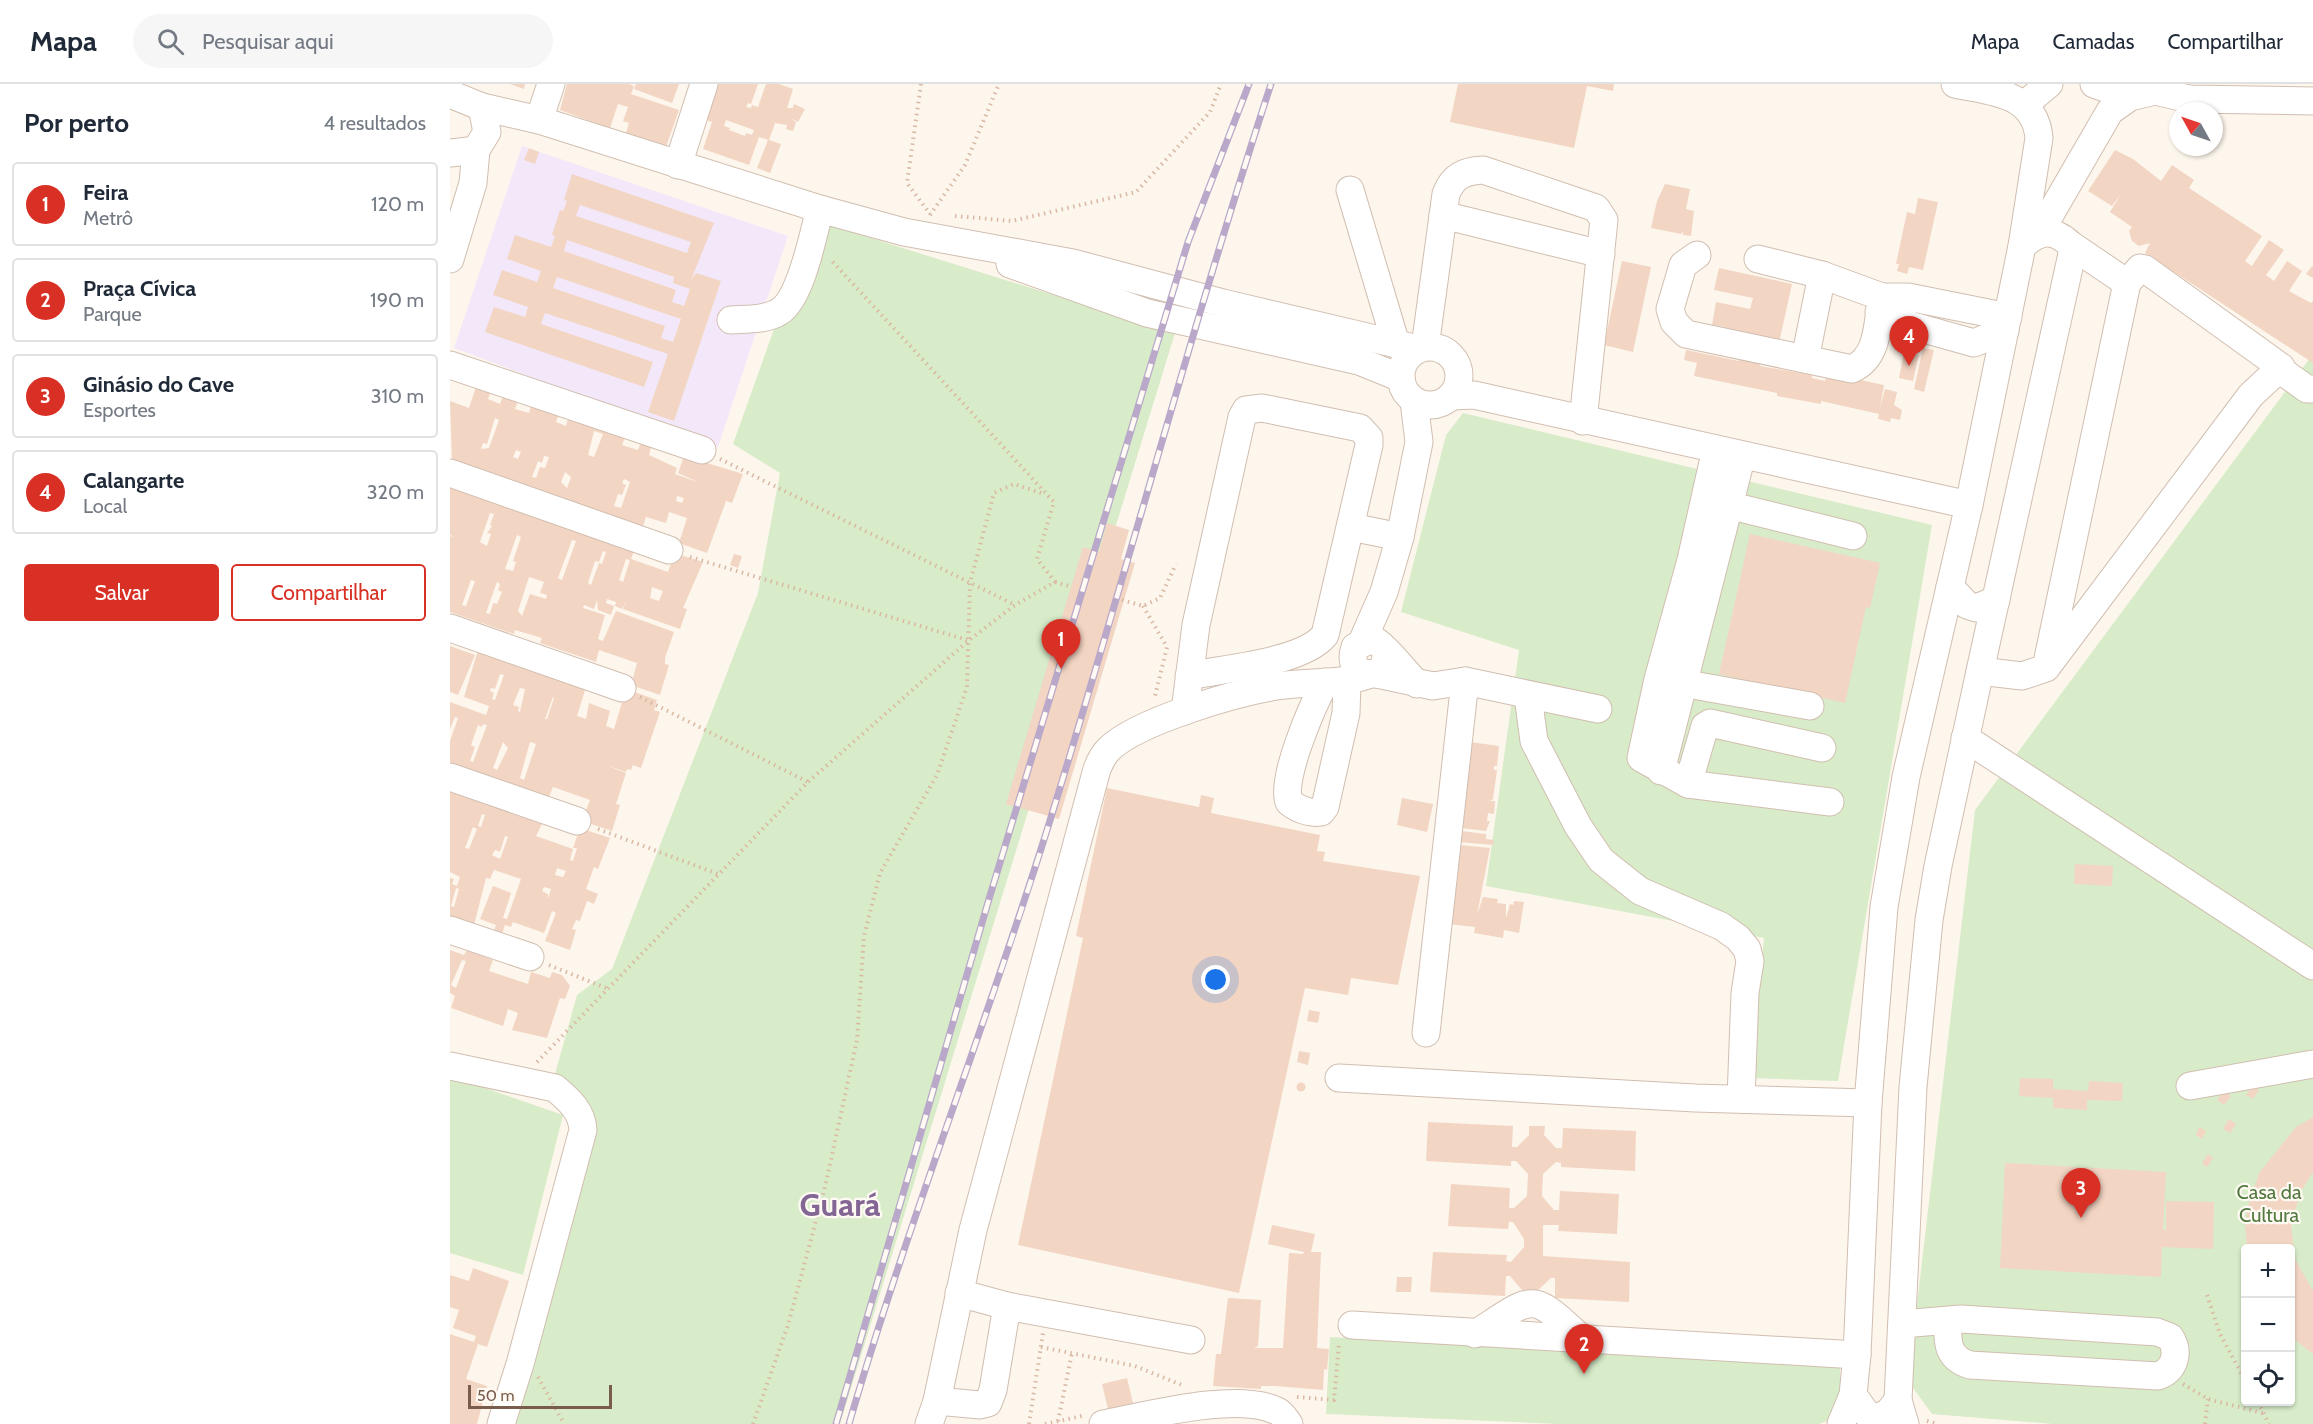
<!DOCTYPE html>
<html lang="pt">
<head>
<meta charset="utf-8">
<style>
  body { margin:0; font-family:Cabin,sans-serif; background:#f6f6f7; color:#1f2937 }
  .controls { position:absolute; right:18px; bottom:18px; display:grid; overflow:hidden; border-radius:6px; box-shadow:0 2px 4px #0004 }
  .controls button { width:54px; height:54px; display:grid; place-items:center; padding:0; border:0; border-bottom:2px solid #e0e1e3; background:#fff; color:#1f2937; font:30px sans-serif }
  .compass { position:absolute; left:1719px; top:18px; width:54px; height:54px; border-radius:50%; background:#fff; box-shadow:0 2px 4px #0004; rotate:310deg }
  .scale { position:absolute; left:18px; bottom:15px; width:144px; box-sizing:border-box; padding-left:6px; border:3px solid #7a5c4d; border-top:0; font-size:16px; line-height:21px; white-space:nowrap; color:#7a5c4d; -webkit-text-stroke:4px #fffaf3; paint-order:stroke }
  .you { position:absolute; left:766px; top:896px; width:21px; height:21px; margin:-15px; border:4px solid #fff; border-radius:50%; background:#1a73e8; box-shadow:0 0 0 9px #1a73e833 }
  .badge { display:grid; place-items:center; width:39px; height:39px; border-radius:50%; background:#d93025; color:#fff; font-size:20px; font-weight:700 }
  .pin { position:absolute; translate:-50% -50px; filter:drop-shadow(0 2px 3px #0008) }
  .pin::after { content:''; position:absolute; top:32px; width:21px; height:18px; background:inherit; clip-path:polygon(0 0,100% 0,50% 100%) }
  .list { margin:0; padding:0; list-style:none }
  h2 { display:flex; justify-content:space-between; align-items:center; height:78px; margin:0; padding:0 24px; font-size:26px }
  h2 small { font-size:20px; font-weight:400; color:#747a83 }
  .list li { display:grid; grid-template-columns:39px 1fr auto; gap:18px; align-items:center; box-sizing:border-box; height:84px; margin:0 12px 12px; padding:0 12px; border:2px solid #e0e1e3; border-radius:6px }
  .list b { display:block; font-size:22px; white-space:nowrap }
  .list p { margin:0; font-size:20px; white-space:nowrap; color:#747a83 }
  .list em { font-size:20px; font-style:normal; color:#747a83 }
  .actions { display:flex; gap:12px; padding:18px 24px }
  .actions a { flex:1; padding:14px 0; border:2px solid #d93025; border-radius:6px; text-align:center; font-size:21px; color:#d93025 }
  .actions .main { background:#d93025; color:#fff }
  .icon { flex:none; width:33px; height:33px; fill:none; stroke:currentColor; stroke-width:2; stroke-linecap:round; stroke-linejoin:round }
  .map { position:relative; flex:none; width:1863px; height:1340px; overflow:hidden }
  header { display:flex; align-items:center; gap:36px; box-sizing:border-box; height:84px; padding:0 30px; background:#fff; border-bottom:2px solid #e0e1e3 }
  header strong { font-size:28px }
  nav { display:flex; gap:33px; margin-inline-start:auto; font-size:21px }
  .search { width:420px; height:54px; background:#f6f6f7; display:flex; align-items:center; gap:15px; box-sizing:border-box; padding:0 21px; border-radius:33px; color:#747a83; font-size:22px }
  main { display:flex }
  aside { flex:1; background:#fff }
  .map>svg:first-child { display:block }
</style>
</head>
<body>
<header>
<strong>Mapa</strong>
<div class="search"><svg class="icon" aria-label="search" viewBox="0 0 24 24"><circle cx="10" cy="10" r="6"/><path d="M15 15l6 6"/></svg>Pesquisar aqui</div>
<nav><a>Mapa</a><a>Camadas</a><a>Compartilhar</a></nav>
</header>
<main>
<aside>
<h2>Por perto<small>4 resultados</small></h2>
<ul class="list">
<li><span class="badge">1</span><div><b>Feira</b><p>Metrô</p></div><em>120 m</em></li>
<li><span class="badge">2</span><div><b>Praça Cívica</b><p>Parque</p></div><em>190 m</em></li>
<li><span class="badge">3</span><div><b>Ginásio do Cave</b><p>Esportes</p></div><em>310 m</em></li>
<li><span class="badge">4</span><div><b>Calangarte</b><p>Local</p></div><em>320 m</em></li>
</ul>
<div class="actions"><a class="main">Salvar</a><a>Compartilhar</a></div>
</aside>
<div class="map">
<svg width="1863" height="1340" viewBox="0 0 1863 1340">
  <rect width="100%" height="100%" fill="#fdf6ec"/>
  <path fill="#f3e8fa" d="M72,62L338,152L268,363L4,264Z"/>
  <g fill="#d8ecc9" fill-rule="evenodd">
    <path d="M363,136L725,249L390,1340H62L140,1045L102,1001L127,911L162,885L308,509L330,389L283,360Z"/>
    <path d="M1863,270V1340H1603L1482,1330L1458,1297L1525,726ZM1796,1164H1840V1318H1796Z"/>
    <path d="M1013,329L1482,441L1388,997L1301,994L1314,854L1036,802L1069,566L951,528L996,351Z"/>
    <path d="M0,992L113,1031L73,1191L0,1169Z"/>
    <path d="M880,1253L1387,1280L1390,1285C1391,1304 1393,1335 1369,1340H1108L876,1330Z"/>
  </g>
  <g fill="#f3d5c3" fill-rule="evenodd">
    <path d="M60,0H75L74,5Z"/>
    <path d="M117,0H179L184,2L181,10L229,26L216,63L176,49L179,39L173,37L178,23L168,20L160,44L110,26Z"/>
    <path d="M186,0H229L222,19L184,5Z"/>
    <path d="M265,0H308L301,20L298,19L296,23L301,24L302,21L308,23L316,0H329L343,5L337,24H343L344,20L355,25L348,38L340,34L346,38L343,47L336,45L337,41L325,39L319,56L331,60L320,89L307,84L318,56L309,53L299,81L253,65L262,38L253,35ZM276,36L304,46L302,51L296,49L295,52L279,46L280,44L274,42Z"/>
    <path d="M1008,0H1164L1163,7L1137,2L1124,64L1000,38Z"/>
    <path d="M79,64L89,68L85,80L74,76Z"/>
    <path d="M1665,66L1683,75L1711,97L1722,81L1744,96L1739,104L1812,152L1795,177L1802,182L1819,156L1834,166L1816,191L1824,197L1837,177L1852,187L1839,207L1861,219L1863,217V279L1695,169L1700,159L1689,162L1682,157L1679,147L1682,143L1660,128L1671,110L1662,122L1638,107Z"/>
    <path d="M122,90L264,139L241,196L246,189L271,197L224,337L198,328L218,270L95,229L91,240L203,278L194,303L35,248L44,223L75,233L78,223L43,211L52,186L87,198L91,187L57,175L65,151L101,163L105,152L102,151L110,126L113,127L117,117L114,116ZM130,121L241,158L237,169L126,132ZM117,156L224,193L223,199L240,205L234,222L222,218L226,206L114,167ZM107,193L231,235L223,258L211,254L215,242L103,204Z"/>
    <path d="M1215,100L1240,105L1236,125L1244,127L1241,152L1233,151V147L1231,150L1201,144L1207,117Z"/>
    <path d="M1468,114L1488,118L1473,186L1459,183L1457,190L1447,187L1449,180H1446L1457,128L1465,130Z"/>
    <path d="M1172,177L1201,183L1183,268L1154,261Z"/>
    <path d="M1862,182L1863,183V194L1856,190Z"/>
    <path d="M1269,184L1342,200L1329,259L1274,247L1275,243L1262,241L1266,218L1300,225L1303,214L1264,206Z"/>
    <path d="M1473,264L1484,266L1474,308L1464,305Z"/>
    <path d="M1236,266L1289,277L1290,272L1311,277L1310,282L1362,291V294L1375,297L1377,289L1434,301L1430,324L1435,305L1447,308L1444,321L1452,326L1450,336L1441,334L1440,338L1428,335L1429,330L1371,317V320L1332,313L1327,312V309L1244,292L1247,279L1234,276Z"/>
    <path d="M1454,268L1469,271L1463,297L1449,294Z"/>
    <path d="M27,300L42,304L38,315L50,320L54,309L69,314L65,325L79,329L82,319L110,327L106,338L116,342L119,331L176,351L172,361L188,366L192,356L202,360L199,371L227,384L225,390L250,399L228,389L234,372L293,390L282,419L276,417L257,469L229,459L237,434L219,428L216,439L196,433L193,442L2,376L0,317L19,324ZM45,334L49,336L39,364L31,365L33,359L37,360ZM144,347L153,350L144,373L138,371ZM66,366L71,368L68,375L63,373ZM94,372L99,373L95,384L90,383L86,394L82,393L88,377L92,379ZM115,388L121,393L117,404L111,398ZM174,395L180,398L171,424L164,422L168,410L172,411L176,401L172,399ZM227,412L234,414L232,419L226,417Z"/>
    <path d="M0,404L184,467L181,475L218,488L224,469L253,478L233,524L237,525L230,545L173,525L177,516L172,525L165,522L166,518L157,515L156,519L164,522L161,531L148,526L147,516L144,525L134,521L133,524L155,531L148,555L153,557L166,527L224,548L215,574V580L219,581L210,611L181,601L187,579L149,566L146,578L90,559L92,554L65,546L64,550L0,528V452L5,453L0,451ZM40,429L44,430L40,441L42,442L37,449L41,450L37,462L30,458ZM67,451L71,453L63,477L66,478L63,487L55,485ZM122,456L126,457L112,496L108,494ZM153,467L156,468L152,480L149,479L141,501L138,499L145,477L149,478ZM176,475L180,476L173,498L169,496ZM79,493L94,498L90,509L97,511L96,515L80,510L72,532L68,527ZM21,496L25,497L16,522L12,521ZM47,498L50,500L48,506L52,508L47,520L43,519L40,530L36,529ZM202,503L213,507L209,517L200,514Z"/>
    <path d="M657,439L679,446L671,475L685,479L609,735L556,720L633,463L649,468Z"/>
    <path d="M1300,450L1430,479L1420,524L1416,523L1395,619L1269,590Z"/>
    <path d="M284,470L292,472L288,484L280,481Z"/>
    <path d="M0,562L25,571L8,611L0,608Z"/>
    <path d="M28,566L136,603L127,632L136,635L139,619L160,627L156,642L164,645L176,605L207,616L204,626L210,628L191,684L183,681L181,686L177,685L176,688L153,680L176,689L166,720L170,721L162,747L132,737L140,716L103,703L99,713L0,680V657L8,634L5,633L0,645V618L36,631L39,622L14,613ZM50,590L54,591L45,616L42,615L44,609L40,607L41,604L45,605ZM70,604L75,605L70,628L68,627L69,623L63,621ZM103,613L104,614L97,635H95ZM33,640L37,641L23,678L20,677L25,663L21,661L28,641L32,643ZM53,658L58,664L47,686L43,684ZM80,658L86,660L74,696L70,694Z"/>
    <path d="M1020,658L1049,662L1047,682H1044V686H1047L1043,715L1040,717H1045L1044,730L1038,729L1037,737H1040L1036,747L1011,744Z"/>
    <path d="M657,704L749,723L751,711L764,714L761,729L870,751L867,767L875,768L873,777L970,792L948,901L901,894L898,911L855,904L789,1209L568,1161L633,854L626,852Z"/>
    <path d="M0,708L92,740L86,752L123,765L120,776L123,777L127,764H123L130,744L160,754L148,785L144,783L136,805L148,810L144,820L137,817L130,837L126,836L122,845L126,846L120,866L95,857L106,829L102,827L94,849L63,838L61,843L55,841L52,850L44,847L46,841L30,835L43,802L61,809L53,834L57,835L71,795L44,786L40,795L36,794L24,841L0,832V794L4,795L2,800L7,802L10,793L0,788ZM32,730L35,731L31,743L28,742ZM23,743L27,745L19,765L15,764ZM55,752L58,753L50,775L42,771L45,766L50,768ZM107,784L116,787L113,793L105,791ZM94,803L101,805L98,815V810L92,807ZM6,804L9,805L4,823L1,822Z"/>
    <path d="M952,714L983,720L977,748L947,741Z"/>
    <path d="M1011,747L1036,750V755L1044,756L1043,761L1009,758Z"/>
    <path d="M1010,761L1040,764L1027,831L1033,813L1048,815L1047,819L1056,820V834L1060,820L1063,821L1064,817L1074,818L1069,849L1054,846L1053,854L1024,849L1025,843L998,840Z"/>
    <path d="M1625,780L1663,782L1662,802L1624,800Z"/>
    <path d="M0,866L14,871L17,866L43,876L39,887L78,900L81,888L100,894L102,888L112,891L120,902L115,915L110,914L97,954L62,946L68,929L58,925L53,942L1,924L5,912L0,909ZM12,876L16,877L6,904L1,901Z"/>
    <path d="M859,926L870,928L868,939L857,937Z"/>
    <path d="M849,967L860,969L858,981L847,978Z"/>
    <path d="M1570,994L1603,995V1005L1638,1007L1639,997L1673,999L1672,1017L1637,1016V1026L1603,1024V1014L1569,1012Z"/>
    <circle cx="851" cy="1003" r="4.5"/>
    <path d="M1802,1002L1809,1006L1803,1015L1796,1011Z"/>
    <path d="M1774,1007L1781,1012L1774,1021L1767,1016Z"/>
    <path d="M1863,1033V1088L1850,1109L1841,1141L1845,1175L1863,1207V1270L1840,1252V1164H1797L1795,1139H1797V1125L1809,1089L1846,1043Z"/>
    <path d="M1779,1035L1786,1040L1780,1049L1773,1045Z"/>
    <path d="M978,1038L1063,1042L1062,1063H1067L1079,1051V1042H1095L1094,1051L1106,1064H1112L1113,1044L1186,1047L1185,1087L1111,1083V1079L1106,1078L1093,1090L1092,1112L1104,1126H1109L1110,1107L1169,1110L1167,1150L1108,1147L1109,1141H1093V1172L1180,1178L1179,1218L1105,1214V1194H1101L1088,1206V1214L1071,1213L1072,1206L1060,1192H1056L1055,1212L980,1208L983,1168L1057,1171L1056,1177L1061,1178L1074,1163V1155L1063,1138H1059L1058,1145L998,1142L1001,1100L1060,1104L1059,1124H1064L1077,1112L1078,1090L1066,1077H1061V1082L976,1077Z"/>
    <path d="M1749,1043L1756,1047L1752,1055L1746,1051Z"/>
    <path d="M1758,1070L1763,1074L1757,1083L1752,1079Z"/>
    <path d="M1555,1079L1716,1088L1713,1146H1716V1117L1764,1118L1763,1165L1712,1163L1711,1193L1550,1184Z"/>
    <path d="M822,1141L865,1150L861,1168H871L867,1264L879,1265L877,1286L874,1285L873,1306L825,1302H811V1305L763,1302L766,1270H771L778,1214L811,1216L808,1262L804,1264H833L839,1169L853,1170L854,1168L818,1160Z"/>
    <path d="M23,1184L59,1197L37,1263L28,1260L16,1295L37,1302L27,1340H0V1250L24,1258L26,1252L3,1244L9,1226L0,1223V1191L19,1197Z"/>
    <path d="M947,1193H962L961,1208H946Z"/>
    <path d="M677,1294L683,1319L658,1325L652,1300Z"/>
  </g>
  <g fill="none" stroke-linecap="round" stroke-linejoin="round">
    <g stroke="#d1beb0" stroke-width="29">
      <g id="minor">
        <path d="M1644,0L1680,13"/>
        <path d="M0,10L32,23L37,48L26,66L0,69"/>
        <path d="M1574,21L1599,0"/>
        <path d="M32,23L89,36L370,125L454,148L623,179L773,219L968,265"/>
        <path d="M89,36L101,0"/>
        <path d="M228,81L254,0"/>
        <path d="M900,106L946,260"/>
        <path d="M993,131L1151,170"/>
        <path d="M1590,148L1660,27L1680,13L1705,7L1739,15L1863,17"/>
        <path d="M1621,161L1677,199"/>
        <path d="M1247,171L1233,181L1220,225L1224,238L1236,250L1402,285C1429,273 1427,240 1432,213L1372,191L1308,175"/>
        <path d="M0,175L23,99L26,66"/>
        <path d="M560,180L697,229L909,277L951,294"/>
        <path d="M1432,213H1458L1558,233"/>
        <path d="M1429,228L1463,242L1524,259L1555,246"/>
        <path d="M281,236C295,235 314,236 327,229C351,218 363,150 370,125"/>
        <circle cx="980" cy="292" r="29"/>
        <path d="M975,263L996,110C1003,92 1014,87 1033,86L1146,124L1154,136L1133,337"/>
        <path d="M1355,275L1372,191"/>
        <path d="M0,281L252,366"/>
        <path d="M1829,285L1857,305H1863"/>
        <path d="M1003,312L1024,311L1519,421"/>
        <path d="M1266,365L1241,476L1208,595L1191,674L1238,700L1380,718"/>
        <path d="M0,389L219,466"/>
        <path d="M1278,421L1403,452"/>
        <path d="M901,443L950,453"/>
        <path d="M1500,503L1517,521L1526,524L1546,516"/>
        <path d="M0,544L172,604"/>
        <path d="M912,558L934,508L950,453L969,358L964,317"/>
        <path d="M937,570L933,585L927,590L910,589C903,580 901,575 905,563L922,555C934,560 956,589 967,600"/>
        <path d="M1530,587L1572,592L1596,584L1801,311L1831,283L1695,185L1690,184L1677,199L1596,584"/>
        <path d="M927,590L983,602L1015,597L1148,625"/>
        <path d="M1215,596L1360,622"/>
        <path d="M875,598C863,621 830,695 839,718C848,725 860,730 871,728L875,723L896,629L897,598"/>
        <path d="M1078,612L1084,657L1128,742L1151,776L1190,807L1271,842L1288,854L1297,865L1300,877L1295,909L1291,1015"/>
        <path d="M735,627L746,541L792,333L796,326L812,324L910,344L919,354V361L875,551C852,579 775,584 739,592"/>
        <path d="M1515,654L1863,882"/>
        <path d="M1211,687L1292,371"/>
        <path d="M0,693L127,737"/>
        <path d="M1238,700L1255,642L1260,639L1372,664"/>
        <path d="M0,846L80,873"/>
        <path d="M976,949L1015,597"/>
        <path d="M0,982L105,1004C119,1016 132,1027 133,1046L70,1280L51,1340"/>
        <path d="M889,994L1245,1014L1418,1019"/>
        <path d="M1740,1002L1863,980"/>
        <path d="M509,1209L557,1222L741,1256"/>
        <path d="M1452,1240L1511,1235L1707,1248L1720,1253C1730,1268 1725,1286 1708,1292L1520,1281C1497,1274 1497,1258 1498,1236"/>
        <path d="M902,1241L1407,1271"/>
        <path d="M1025,1250C1086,1211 1079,1206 1133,1256"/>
        <path d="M1403,1311L1416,1329L1425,1334L1438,1329L1448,1316"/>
        <path d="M487,1317L530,1321L538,1319L543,1306L557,1222"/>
        <path d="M479,1340L487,1317L523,1146L647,685C650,677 653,671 659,665C688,637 785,609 827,602C858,597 888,601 918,591"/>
        <path d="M653,1340C696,1332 788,1307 827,1327C832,1329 836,1336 839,1340"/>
        <path d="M1391,1340L1403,1311L1407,1271L1418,1019L1434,823L1456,693L1519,421L1572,162L1589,54C1585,8 1541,8 1505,0"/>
        <path d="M1455,1340L1448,1316L1463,1003L1479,836L1488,782L1530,587L1622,170L1621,161C1603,144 1590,146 1572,162"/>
      </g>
    </g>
    <g stroke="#d9b8a5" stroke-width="4" stroke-dasharray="1.5 4.5" stroke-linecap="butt">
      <path d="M471,0L457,99L480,130"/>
      <path d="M480,131L515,81L549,0"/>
      <path d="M505,132L562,137L686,108L760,28L771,0"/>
      <path d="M270,375L565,521"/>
      <path d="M240,473L517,556"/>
      <path d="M605,498L619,502"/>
      <path d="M672,516L693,522L710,514L726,480"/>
      <path d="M693,522L717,563L704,616"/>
      <path d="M190,613L358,698"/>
      <path d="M148,745L268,790"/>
      <path d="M99,881L156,904"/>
      <path d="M87,978L358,698L518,557L565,521L605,498L587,475L604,418L380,175"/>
      <path d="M1757,1211L1770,1250L1796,1298"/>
      <path d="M591,1263L685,1282L732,1301"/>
      <path d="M88,1293L114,1340"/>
      <path d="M1733,1300L1758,1315L1816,1330"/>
      <path d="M847,1313L884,1316L889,1259"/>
      <path d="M1808,1318L1819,1340"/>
      <path d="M608,1337L622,1269"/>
      <path d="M1477,1337L1488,1340"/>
      <path d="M303,1340L338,1241L375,1103L407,956L414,852L430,789L487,691L517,603L520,499L544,409L564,400L594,410"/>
      <path d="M579,1340L593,1249"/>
      <path d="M595,1340L632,1332"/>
      <path d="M1755,1340L1758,1315"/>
    </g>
    <use href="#minor" stroke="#fff" stroke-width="27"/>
    <g stroke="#b9a8c9" stroke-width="7">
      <g id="rail">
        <path d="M386,1340L539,815L738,158L799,0"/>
        <path d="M399,1340C459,1134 539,935 602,730C677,487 742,242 821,0"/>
      </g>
    </g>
    <use href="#rail" stroke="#fffaf3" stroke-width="4.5" stroke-dasharray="14" stroke-linecap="butt"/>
  </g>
  <g text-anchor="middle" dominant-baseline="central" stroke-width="4.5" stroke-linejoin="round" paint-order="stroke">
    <g font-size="20" fill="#537a41" stroke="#fffaf3">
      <text x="1819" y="1108">Casa da<tspan x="1819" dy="23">Cultura</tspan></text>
    </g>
    <g font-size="32" font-weight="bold" fill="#846695" stroke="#fffaf3">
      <text x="390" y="1120">Guará</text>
    </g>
  </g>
</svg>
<div class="controls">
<button>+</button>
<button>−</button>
<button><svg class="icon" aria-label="locate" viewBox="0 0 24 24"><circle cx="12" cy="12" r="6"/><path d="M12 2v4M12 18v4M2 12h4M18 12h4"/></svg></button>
</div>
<svg class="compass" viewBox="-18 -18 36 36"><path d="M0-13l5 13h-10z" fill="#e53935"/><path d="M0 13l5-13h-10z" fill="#747a83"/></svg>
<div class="scale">50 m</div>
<div class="you"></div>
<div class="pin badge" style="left:611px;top:585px">1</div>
<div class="pin badge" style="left:1134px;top:1290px">2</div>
<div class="pin badge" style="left:1631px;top:1134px">3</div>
<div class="pin badge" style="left:1459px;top:282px">4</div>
</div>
</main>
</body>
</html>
